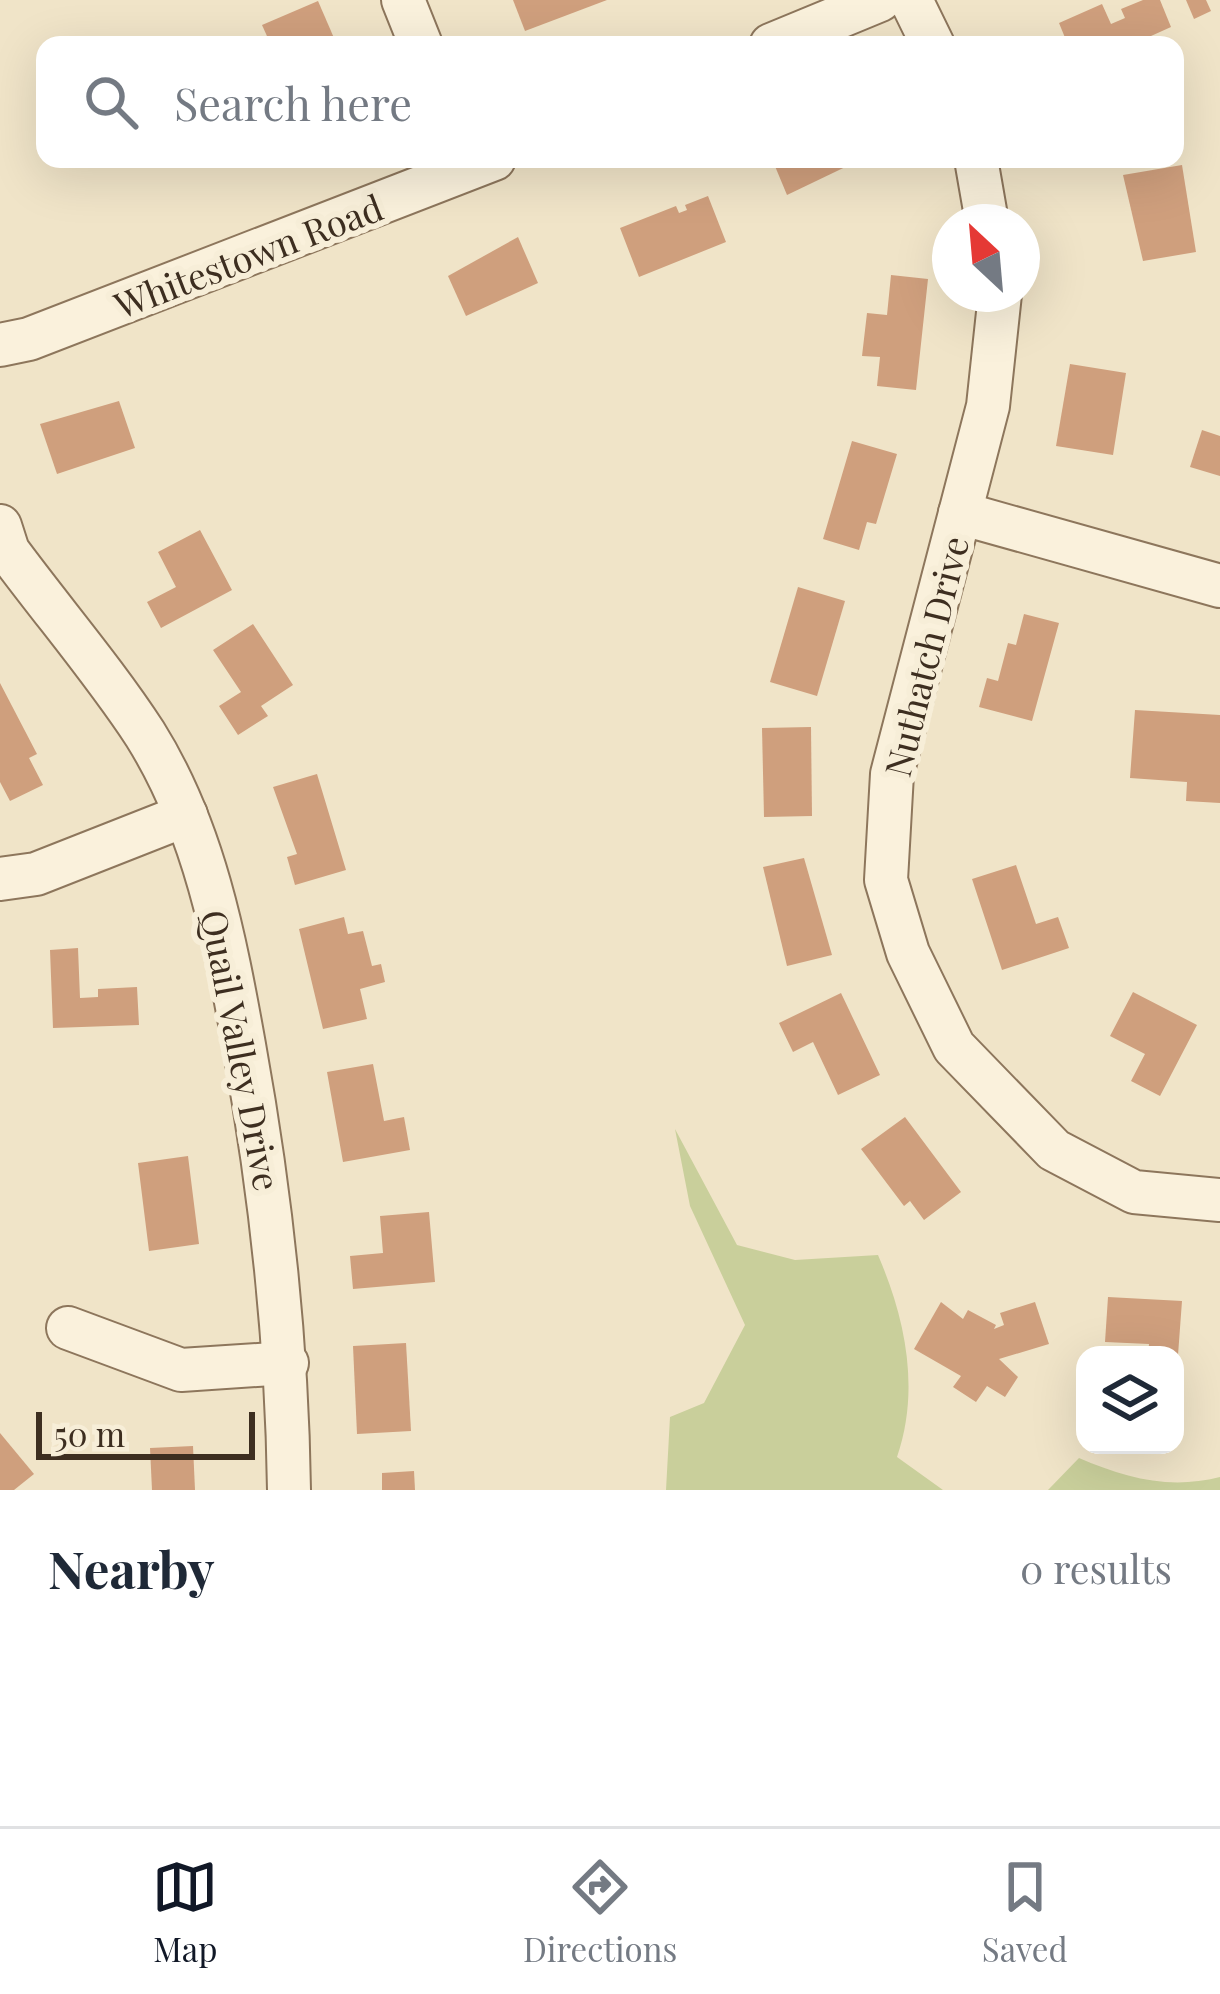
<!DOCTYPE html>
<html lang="en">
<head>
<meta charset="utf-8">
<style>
  body { margin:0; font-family:"Playfair Display",serif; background:#f6f6f7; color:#1f2937 }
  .controls { position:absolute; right:36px; bottom:36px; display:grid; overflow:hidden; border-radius:24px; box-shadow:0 12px 48px #0002 }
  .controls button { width:108px; height:108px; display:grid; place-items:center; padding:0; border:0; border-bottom:3px solid #e0e1e3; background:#fff; color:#1f2937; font:60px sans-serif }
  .compass { position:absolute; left:932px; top:204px; width:108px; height:108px; border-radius:50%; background:#fff; box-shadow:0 12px 48px #0002; rotate:334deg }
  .scale { position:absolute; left:36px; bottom:30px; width:219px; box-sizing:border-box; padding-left:12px; border:6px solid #3d2e20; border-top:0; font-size:33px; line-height:42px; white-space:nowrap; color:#3d2e20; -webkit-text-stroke:9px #f7eed8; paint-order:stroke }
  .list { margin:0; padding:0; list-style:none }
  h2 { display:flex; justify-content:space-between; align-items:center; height:156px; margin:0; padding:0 48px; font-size:51px }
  h2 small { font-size:39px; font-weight:400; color:#747a83 }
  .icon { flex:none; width:66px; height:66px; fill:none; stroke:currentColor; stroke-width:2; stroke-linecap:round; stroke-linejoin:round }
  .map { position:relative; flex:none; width:1220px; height:1490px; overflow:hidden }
  .search { position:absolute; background:#fff; box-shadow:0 12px 48px #0002; left:36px; right:36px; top:36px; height:132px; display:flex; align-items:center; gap:30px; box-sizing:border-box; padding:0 42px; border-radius:24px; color:#747a83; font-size:45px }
  .sheet { height:336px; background:#fff }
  nav { display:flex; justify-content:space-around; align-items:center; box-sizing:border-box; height:168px; border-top:3px solid #e0e1e3; background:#fff; font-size:33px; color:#747a83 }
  nav a { display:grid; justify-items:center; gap:6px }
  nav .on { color:#111827 }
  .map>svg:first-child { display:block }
</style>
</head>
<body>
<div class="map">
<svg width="1220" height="1490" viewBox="0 0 1220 1490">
  <rect width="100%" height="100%" fill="#f0e4c8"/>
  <g fill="#c9cf9b">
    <path d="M675,1129L737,1245L795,1260L878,1255C906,1320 920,1390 897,1457L943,1490H666L670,1417L704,1403L745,1325L690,1206Z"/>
    <path d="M1079,1458C1126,1478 1169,1490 1220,1477V1490H1048Z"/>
  </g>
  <g fill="#cf9f7d">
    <path d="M513,0H607L525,31Z"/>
    <path d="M1143,0H1160L1171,27L1131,45H1068L1059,23L1102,4L1111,24L1125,18L1121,9Z"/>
    <path d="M1186,0H1206L1211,11L1194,19Z"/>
    <path d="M318,1L334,38L319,45H271L262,25Z"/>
    <path d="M772,159H862L787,195Z"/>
    <path d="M1182,165L1196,252L1143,261L1123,175Z"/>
    <path d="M708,196L726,242L639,277L620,228L676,206L679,213L687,210L685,205Z"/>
    <path d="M518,237L538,283L466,316L448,276Z"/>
    <path d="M891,275L928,279L916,390L877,386L880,357L862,356L867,313L887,315Z"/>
    <path d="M1070,364L1126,373L1113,455L1056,446Z"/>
    <path d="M119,401L135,448L57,474L40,424Z"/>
    <path d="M1202,430L1220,436V476L1190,467Z"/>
    <path d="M852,441L897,454L876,524L867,522L859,550L823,539Z"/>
    <path d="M200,530L232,590L161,628L147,602L176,587L158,552Z"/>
    <path d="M798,587L845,601L817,696L770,682Z"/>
    <path d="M1024,614L1059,623L1032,721L979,707L987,678L998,681L1008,643L1016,645Z"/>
    <path d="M253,624L293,685L261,706L268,716L238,735L219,706L241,692L213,650Z"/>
    <path d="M0,683L37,754L29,758L43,785L10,801L0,782Z"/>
    <path d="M1135,710L1220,715V803L1186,801L1187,782L1130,778Z"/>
    <path d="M811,727L812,816L764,817L762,728Z"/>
    <path d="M317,774L346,870L295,885L287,857L297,854L273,787Z"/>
    <path d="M804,858L832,955L787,966L763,867Z"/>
    <path d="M1016,865L1036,924L1058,917L1069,948L1002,970L972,879Z"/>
    <path d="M344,917L348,934L363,931L372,966L381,964L385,982L360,989L367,1019L323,1029L299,929Z"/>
    <path d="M78,948L80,998L98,997V989L137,987L139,1025L53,1028L50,950Z"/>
    <path d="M1133,992L1197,1025L1160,1096L1131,1081L1145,1054L1110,1036Z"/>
    <path d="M841,993L880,1075L838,1095L813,1042L793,1052L779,1023Z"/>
    <path d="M373,1064L384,1121L404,1117L410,1150L343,1162L327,1072Z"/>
    <path d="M905,1117L961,1192L924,1220L910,1201L904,1206L861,1149Z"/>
    <path d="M188,1156L199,1244L149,1251L138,1163Z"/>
    <path d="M429,1212L435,1282L353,1289L350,1256L383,1253L380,1216Z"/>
    <path d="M1108,1297L1182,1301L1178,1355H1148L1149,1344L1105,1342Z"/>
    <path d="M941,1302L963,1319L968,1310L996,1325L994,1329L1004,1325L1000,1313L1035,1302L1049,1344L999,1359L1018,1377L1005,1397L987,1386L976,1402L953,1387L961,1376L914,1349Z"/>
    <path d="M406,1343L411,1431L357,1434L353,1346Z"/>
    <path d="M0,1433L34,1474L14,1490H0Z"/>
    <path d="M193,1446L195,1490H152L150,1448Z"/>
    <path d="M414,1471L415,1490H382V1473Z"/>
  </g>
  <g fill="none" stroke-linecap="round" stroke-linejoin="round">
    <g stroke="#8d765c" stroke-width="46">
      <g id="minor">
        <path d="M403,0L421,45"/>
        <path d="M911,0L933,45"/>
        <path d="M771,45L880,0"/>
        <path d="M976,159L987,222"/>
        <path d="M1000,294L988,406L892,774L886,880L908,953L954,1047L1054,1150L1134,1192L1220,1200"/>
        <path d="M0,345L29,339L494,159"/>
        <path d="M960,513L1220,586"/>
        <path d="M0,526L8,551C53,612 104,671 145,734C204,828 225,939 244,1045C271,1194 287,1339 289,1490"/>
        <path d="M0,879L36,874L186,815"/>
        <path d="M68,1328L181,1370L287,1363"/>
      </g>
    </g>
    <use href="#minor" stroke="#faf1dc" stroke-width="42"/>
  </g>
  <g text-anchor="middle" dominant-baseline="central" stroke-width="12" stroke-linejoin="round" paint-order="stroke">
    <g font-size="36" fill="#3d2e20" stroke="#f7eed8">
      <text transform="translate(248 255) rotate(-21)">Whitestown Road</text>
      <text transform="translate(925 656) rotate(-76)">Nuthatch Drive</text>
      <text transform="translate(242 1050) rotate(79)">Quail Valley Drive</text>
    </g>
  </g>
</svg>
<div class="controls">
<button><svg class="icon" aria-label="layers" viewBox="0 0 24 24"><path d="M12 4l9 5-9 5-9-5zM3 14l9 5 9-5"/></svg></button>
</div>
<svg class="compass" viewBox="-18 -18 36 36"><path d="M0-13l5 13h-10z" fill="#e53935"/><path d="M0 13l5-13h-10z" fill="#747a83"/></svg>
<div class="scale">50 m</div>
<div class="search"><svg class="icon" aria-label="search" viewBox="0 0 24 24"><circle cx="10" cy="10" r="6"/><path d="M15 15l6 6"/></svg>Search here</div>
</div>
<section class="sheet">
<h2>Nearby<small>0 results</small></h2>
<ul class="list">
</ul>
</section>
<nav>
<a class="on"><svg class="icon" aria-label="map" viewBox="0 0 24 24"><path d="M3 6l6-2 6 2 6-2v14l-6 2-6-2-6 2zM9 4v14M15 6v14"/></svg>Map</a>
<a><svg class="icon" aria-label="directions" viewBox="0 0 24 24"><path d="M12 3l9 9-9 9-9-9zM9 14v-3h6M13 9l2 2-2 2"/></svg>Directions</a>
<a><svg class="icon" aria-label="saved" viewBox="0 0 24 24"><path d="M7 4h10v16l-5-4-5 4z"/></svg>Saved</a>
</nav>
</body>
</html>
